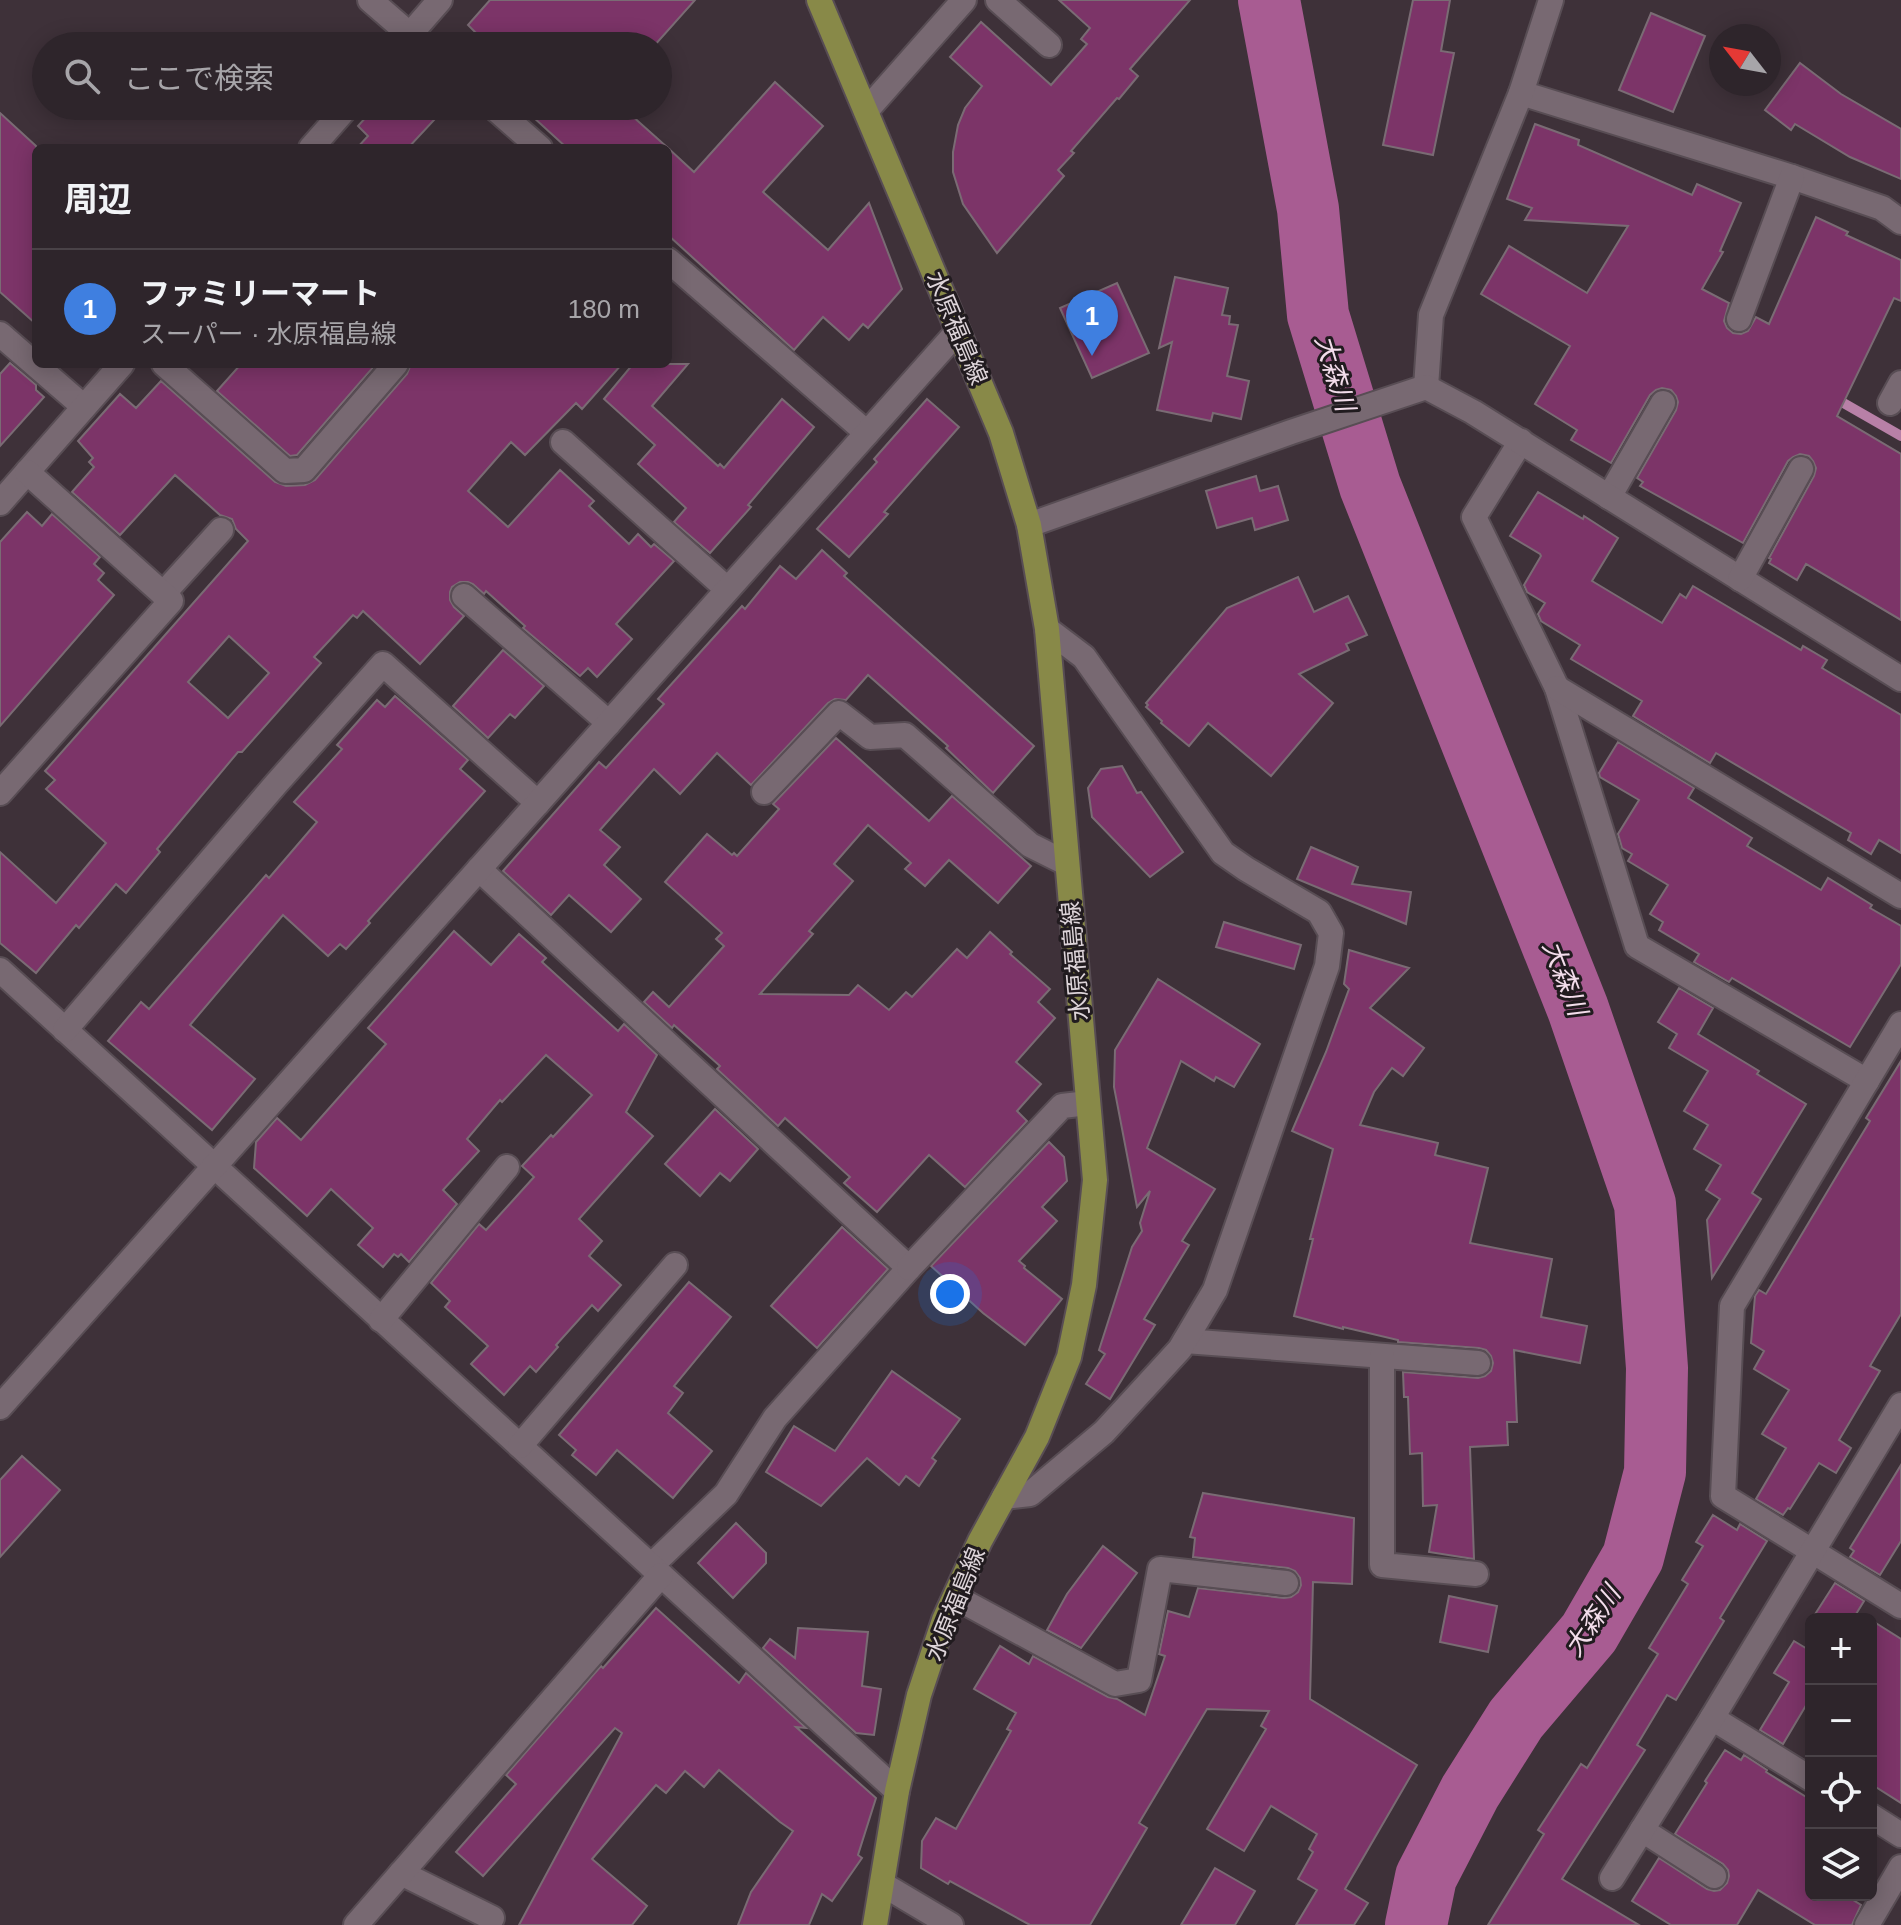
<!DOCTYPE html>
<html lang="ja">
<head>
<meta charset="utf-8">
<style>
  body { margin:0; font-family:Arial,"Noto Sans JP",sans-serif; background:#362d33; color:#f1f3f6 }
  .controls { position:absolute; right:24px; bottom:24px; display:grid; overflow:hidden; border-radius:12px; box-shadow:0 4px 20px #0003 }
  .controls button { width:72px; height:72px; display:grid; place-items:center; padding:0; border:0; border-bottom:2px solid #494247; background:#2e252b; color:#f1f3f6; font:40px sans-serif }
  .compass { position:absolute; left:1709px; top:24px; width:72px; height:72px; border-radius:50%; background:#2e252b; box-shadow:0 4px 20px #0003; rotate:301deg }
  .you { position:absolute; left:950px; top:1294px; width:28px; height:28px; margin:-20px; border:6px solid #fff; border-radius:50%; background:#1a73e8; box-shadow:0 0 0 12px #1a73e833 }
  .badge { display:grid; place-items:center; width:52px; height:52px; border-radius:50%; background:#ea580c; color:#fff; font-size:26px; font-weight:700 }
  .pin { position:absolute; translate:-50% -66px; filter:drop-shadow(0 2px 4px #0008) }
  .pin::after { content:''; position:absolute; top:42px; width:28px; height:24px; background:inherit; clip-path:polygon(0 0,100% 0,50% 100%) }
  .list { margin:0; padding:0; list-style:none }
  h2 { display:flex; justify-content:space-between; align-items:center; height:104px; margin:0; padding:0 32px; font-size:34px }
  h2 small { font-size:26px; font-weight:400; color:#a7a5a9 }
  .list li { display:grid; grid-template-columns:52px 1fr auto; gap:24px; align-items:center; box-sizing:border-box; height:120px; padding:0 32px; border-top:2px solid #494247 }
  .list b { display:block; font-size:30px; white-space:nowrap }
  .list p { margin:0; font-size:26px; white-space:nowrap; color:#a7a5a9 }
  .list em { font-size:26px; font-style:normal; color:#a7a5a9 }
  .icon { flex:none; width:44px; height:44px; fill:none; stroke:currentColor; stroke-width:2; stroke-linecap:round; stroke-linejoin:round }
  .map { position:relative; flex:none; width:1901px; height:1925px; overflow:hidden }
  .search { position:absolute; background:#2e252b; box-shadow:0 4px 20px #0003; left:32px; top:32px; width:640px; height:88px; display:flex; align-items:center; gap:20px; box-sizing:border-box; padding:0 28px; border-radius:44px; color:#a7a5a9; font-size:30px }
  .panel { position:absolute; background:#2e252b; box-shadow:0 4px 20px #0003; left:32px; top:144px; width:640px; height:224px; border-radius:12px }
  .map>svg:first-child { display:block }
</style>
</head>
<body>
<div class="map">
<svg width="1901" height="1925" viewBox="0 0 1901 1925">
  <rect width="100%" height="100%" fill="#3e3139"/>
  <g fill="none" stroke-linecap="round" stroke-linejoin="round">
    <path stroke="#b880a7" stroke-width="10" d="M1833,397L1901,436"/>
    <path stroke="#a85c92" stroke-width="62" d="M1269,0L1308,209L1318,315L1370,486L1578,1009L1645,1204L1657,1368L1655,1472L1633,1557L1589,1633L1516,1719L1470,1792L1426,1877L1416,1925"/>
  </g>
  <g fill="#7c3468" stroke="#7a6b74" stroke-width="2" fill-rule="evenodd">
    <path d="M490,0H695L654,46H489L468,25Z"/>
    <path d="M1059,0H1190L1130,69L1138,76L1119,99L1117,98L1071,151L1074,153L1058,170L1064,176L997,253L963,204L953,172V152L958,125L965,108L982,86L950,57L981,22L1051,85L1087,44L1081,39L1090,28Z"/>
    <path d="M1413,0H1450L1441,51L1454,53L1433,155L1383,145Z"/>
    <path d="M1651,13L1705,36L1673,112L1619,90Z"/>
    <path d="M1800,63L1841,94L1901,129V179L1850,157L1795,124L1791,130L1765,110Z"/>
    <path d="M775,82L823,126L763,192L828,250L869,203L902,289L868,328L863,324L849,340L823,317L794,350L668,235V148L694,172Z"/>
    <path d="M376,106H447L408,148H357L368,136L358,126Z"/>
    <path d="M521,106H621L668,148H567Z"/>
    <path d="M0,113L36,146V324L0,292Z"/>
    <path d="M1535,124L1579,140L1578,145L1692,195L1697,184L1741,203L1720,251L1723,252L1702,289L1729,303L1724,321L1727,328L1733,333L1741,334L1748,331L1756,317L1769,324L1816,217L1848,232L1846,235L1901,260V301L1894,298L1837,416L1901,454V620L1806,564L1797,580L1769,563L1771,559L1769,558L1814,476L1816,468L1813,461L1809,456L1800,454L1793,457L1788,461L1743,543L1640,486L1643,482L1637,478L1676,410L1678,402L1676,396L1671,390L1662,388L1656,390L1650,395L1611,463L1571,440L1577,430L1535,404L1570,346L1481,294L1509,246L1587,293L1628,226L1525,220L1532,208L1507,199Z"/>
    <path d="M1175,277L1228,288L1222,315L1230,316L1229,324L1238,325L1227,376L1249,381L1241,419L1213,413L1211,421L1157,410L1172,342L1159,348Z"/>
    <path d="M1117,283L1149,353L1092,378L1060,308Z"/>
    <path d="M10,363L36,385V390L44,397L0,446V374Z"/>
    <path d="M241,364H376L297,455L290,456L217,391Z"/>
    <path d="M411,364H622L582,409L576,403L525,455L511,442L468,491L508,527L560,470L594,501L589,506L629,544L638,534L651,547L654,544L674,561L616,624L632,639L597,677L588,668L580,676L523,628L525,626L486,591L484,594L473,584L468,582H460L452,587L450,592V600L454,607L464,616L420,664L363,611L357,618L353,615L314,657L321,663L242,752H238L157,849L160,852L126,893L116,884L79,928L76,925L36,973L0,943V852L56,903L106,843L46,789L55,780L45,771L248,541L236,529L232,519L220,515L175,475L120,535L72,492L94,467L89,462L93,458L78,441L120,394L136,408L161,381L275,482L286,486L305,485L315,480L407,374ZM229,636L269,673L228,718L188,682Z"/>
    <path d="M633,364H688L652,406L718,466L720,464L724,468L782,399L814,427L748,505L751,507L710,553L674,522L686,508L638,464L655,445L604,399Z"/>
    <path d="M927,399L959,427L884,512L888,514L849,557L817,529L877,462L874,459Z"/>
    <path d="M1256,476L1260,491L1278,486L1288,520L1255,530L1252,518L1217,528L1206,491Z"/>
    <path d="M1538,492L1583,519L1584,516L1618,538L1592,581L1662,623L1680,594L1686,598L1693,586L1801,650L1803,646L1827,660L1822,668L1901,715V853L1879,840L1871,854L1848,840L1851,833L1716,753L1710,763L1633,716L1642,701L1571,659L1580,645L1541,621L1538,614L1545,603L1527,592L1524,585L1541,556L1540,554L1510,536Z"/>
    <path d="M27,512L42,526L52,514L100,557L94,564L104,573L98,580L114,595L0,726V542Z"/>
    <path d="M822,550L847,573L844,576L1034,746L993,793L946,748L948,746L868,675L846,700L835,699L828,703L751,785L717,753L680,794L654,769L600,830L620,847L604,865L641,899L611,932L569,895L551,915L503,871L599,762L606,768L664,704L658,699L742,606L745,609L780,566L796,579Z"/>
    <path d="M1298,577L1314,612L1348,596L1367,635L1346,644L1349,650L1299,674L1333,703L1271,776L1208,723L1189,746L1161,723L1162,721L1146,707L1148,705L1146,703L1227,608Z"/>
    <path d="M503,650L544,686L515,718L510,714L488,738L453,706Z"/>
    <path d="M395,696L468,760L460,769L485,791L368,921L370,923L346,949L340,944L328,956L283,915L190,1025L255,1079L212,1130L108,1041L141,1002L149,1009L266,875L269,878L317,822L294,802L342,749L337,745L377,700L385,707Z"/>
    <path d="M836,738L929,821L952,796L1031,866L998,903L949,860L925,886L905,869L911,863L868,825L834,864L853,881L809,931L813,934L760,994L849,995L858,985L889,1010L906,992L912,997L957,949L967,958L990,932L1012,952L1010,954L1050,989L1038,1002L1055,1018L1016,1062L1041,1084L1017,1111L1027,1121L965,1187L929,1155L877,1212L844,1183L850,1177L785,1118L778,1126L717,1069L720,1066L674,1025L672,1028L644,1002L653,992L669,1007L724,946L716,939L722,933L665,882L707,834L732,855L734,853L737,856L779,809L773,804Z"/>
    <path d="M1618,742L1694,788L1688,798L1752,838L1747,846L1821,890L1828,878L1872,905L1870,908L1901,926V964L1850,1047L1732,978L1729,982L1694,962L1699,954L1659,930L1663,922L1650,914L1668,885L1628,861L1632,854L1622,848L1618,834L1639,800L1600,777L1599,773Z"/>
    <path d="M1122,766L1137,793L1141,792L1183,852L1150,877L1092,817L1088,788L1101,769Z"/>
    <path d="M1311,847L1358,867L1352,884L1411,892L1406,924L1297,879Z"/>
    <path d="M1224,922L1301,945L1294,969L1216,947Z"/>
    <path d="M454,931L491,965L519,934L546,958L542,962L618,1031L624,1024L657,1055L626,1112L653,1136L579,1219L602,1241L589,1256L621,1285L598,1311L592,1305L556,1345L558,1347L536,1372L530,1366L504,1395L471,1364L488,1346L445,1307L450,1301L431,1283L479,1224L486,1230L534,1177L522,1166L551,1135L553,1137L592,1095L546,1055L502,1102L500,1100L467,1139L479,1151L443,1190L457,1204L409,1262L401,1254L398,1257L394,1254L383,1267L358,1245L373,1228L331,1189L307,1216L254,1168L256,1142L277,1118L301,1140L386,1044L368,1028Z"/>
    <path d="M1349,950L1409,968L1370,1008L1424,1048L1403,1076L1392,1068L1374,1092L1360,1125L1438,1143L1435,1155L1488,1168L1470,1243L1552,1259L1541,1317L1587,1326L1580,1363L1514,1350L1517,1422H1507L1508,1445L1470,1447L1474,1559L1429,1552L1437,1505L1423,1506L1422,1453L1410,1454L1408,1397H1404L1403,1372L1478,1378L1485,1376L1491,1371L1493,1363L1491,1356L1486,1350L1479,1348L1398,1342V1340L1343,1327V1329L1294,1316L1313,1239H1310L1333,1149L1292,1131L1326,1052L1349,989L1344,984Z"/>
    <path d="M1158,979L1260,1044L1234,1087L1216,1077L1214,1081L1181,1061L1147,1148L1215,1189L1182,1241L1189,1245L1144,1319L1155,1325L1110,1399L1086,1384L1105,1354L1099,1350L1132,1247L1142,1231L1140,1223L1150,1191L1137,1207L1114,1087L1115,1050Z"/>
    <path d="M1679,988L1713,1008L1698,1034L1759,1071L1757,1074L1806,1104L1752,1193L1761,1199L1712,1278L1707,1220L1720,1199L1706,1190L1721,1165L1694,1149L1708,1125L1684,1111L1708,1071L1669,1048L1677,1034L1658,1022Z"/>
    <path d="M1901,1061V1314L1870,1366L1880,1371L1839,1440L1851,1448L1836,1473L1819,1463L1790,1509L1788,1508L1783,1515L1756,1499L1786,1448L1762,1434L1789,1390L1754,1369L1764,1351L1751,1343L1755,1296L1759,1290L1766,1294L1839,1172L1870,1121L1866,1118Z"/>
    <path d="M715,1109L758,1149L730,1181L720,1173L700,1196L665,1164Z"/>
    <path d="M1049,1142L1064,1157L1067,1181L1042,1207L1057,1221L1019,1261L1025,1266L1024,1268L1062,1299L1025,1345L983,1313L931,1266Z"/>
    <path d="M842,1227L888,1269L817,1348L771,1306Z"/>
    <path d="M689,1282L731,1317L674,1386L683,1393L668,1413L712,1451L673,1498L617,1450L596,1475L572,1455L576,1450L559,1435Z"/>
    <path d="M892,1371L960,1419L932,1458L936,1461L919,1486L906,1476L899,1485L867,1458L821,1506L766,1472L794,1426L835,1451Z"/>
    <path d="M22,1456L60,1490L0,1557V1480Z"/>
    <path d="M1901,1465V1541L1880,1575L1850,1557L1854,1551L1850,1548Z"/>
    <path d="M1203,1493L1354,1518L1352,1584L1313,1582L1310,1699L1417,1765L1345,1889L1368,1903L1354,1925H1296L1317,1890L1298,1879L1313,1852L1309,1849L1317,1834L1271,1806L1244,1851L1207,1829L1266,1729L1261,1726L1269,1711L1207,1709L1139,1823L1147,1828L1090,1925H1030L950,1881L948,1884L921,1868L922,1841L936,1818L956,1829L1011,1731L1007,1729L1016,1713L974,1689L1000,1646L1029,1664L1033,1656L1108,1697L1117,1699L1145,1715L1165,1656L1159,1654L1168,1611L1189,1617L1198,1588L1284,1598L1291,1597L1298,1592L1301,1585L1300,1578L1295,1571L1288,1568L1193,1557L1195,1538L1190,1537Z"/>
    <path d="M1713,1515L1737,1530L1740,1524L1767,1541L1720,1618L1724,1621L1676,1700L1667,1695L1637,1745L1645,1750L1562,1879L1639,1925H1488L1544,1834L1538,1830L1581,1764L1587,1768L1658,1654L1649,1648L1688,1584L1682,1580L1703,1546L1696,1542Z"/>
    <path d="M736,1523L766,1553V1563L733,1598L698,1563Z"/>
    <path d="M1103,1546L1137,1573L1081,1648L1047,1630L1067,1594Z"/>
    <path d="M1835,1583L1864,1601L1853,1619H1812Z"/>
    <path d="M1449,1596L1497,1606L1488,1652L1440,1642Z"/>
    <path d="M656,1608L739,1683L746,1673L806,1728L796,1727L876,1798L858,1855L862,1858L832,1901L822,1894L809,1925H738L751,1892L793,1831L780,1822L719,1770L704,1787L685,1771L666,1793L656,1785L592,1859L647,1906L632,1925H519L622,1733L615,1728L483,1876L456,1852L516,1784L506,1775L601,1666L603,1668Z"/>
    <path d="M1871,1620L1901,1639V1803L1871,1784Z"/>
    <path d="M798,1628L868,1632L862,1686L881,1689L874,1735L856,1733L763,1648L770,1639L795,1658Z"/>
    <path d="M1794,1641L1809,1650L1811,1647V1697L1783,1744L1760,1730L1789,1682L1774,1673Z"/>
    <path d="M1725,1750L1741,1760L1744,1755L1767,1770L1766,1772L1811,1800V1895H1845L1861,1905L1852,1925H1815L1758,1890L1737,1925H1671L1632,1901L1659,1858L1707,1889L1714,1891L1720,1890L1727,1883L1729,1876L1728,1870L1723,1864L1675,1834L1707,1783L1705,1781Z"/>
    <path d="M1215,1868L1255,1891L1235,1925H1181Z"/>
  </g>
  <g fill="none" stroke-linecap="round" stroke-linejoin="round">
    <g stroke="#584d54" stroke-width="28">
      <g id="minor">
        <path d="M370,0L423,46"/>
        <path d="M998,0L1049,45"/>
        <path d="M400,46L440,0"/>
        <path d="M1521,93L1792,177L1882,208L1901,222"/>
        <path d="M492,106L540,148"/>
        <path d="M866,111L964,0"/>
        <path d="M311,148L348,106"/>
        <path d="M668,260L867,433"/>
        <path d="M1739,319L1792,177"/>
        <path d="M0,334L84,407"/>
        <path d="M164,364L285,471L304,470L396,364"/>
        <path d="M1426,387L1431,315L1521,93L1551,0"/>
        <path d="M1890,403L1901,383"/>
        <path d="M1521,441L1474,517L1557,688L1637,946L1867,1081"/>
        <path d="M563,442L727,589"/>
        <path d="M1609,497L1663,403"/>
        <path d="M0,503L122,364"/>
        <path d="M1029,525L1291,432L1426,387L1473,412L1901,679"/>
        <path d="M1740,579L1801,469"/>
        <path d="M163,594L221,530"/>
        <path d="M464,596L609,723"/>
        <path d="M1557,688L1901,896"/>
        <path d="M764,792L839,713L870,737L905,735L1030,845L1066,863"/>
        <path d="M0,793L171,601L27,472"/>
        <path d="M479,869L909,1268L775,1418L726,1494L651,1566"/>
        <path d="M0,970L897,1791"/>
        <path d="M1901,1024L1732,1306L1723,1496L1901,1606"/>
        <path d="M65,1030L276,784L383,664L538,803"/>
        <path d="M909,1268L1062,1106L1088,1103"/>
        <path d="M381,1320L507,1167"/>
        <path d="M1185,1341L1478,1363"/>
        <path d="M1382,1356V1565L1476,1574"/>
        <path d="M0,1407L958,331"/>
        <path d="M520,1446L675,1265"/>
        <path d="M1004,1497L1030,1494L1104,1432L1180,1349L1215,1290L1327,966L1331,933L1319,912L1246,869L1223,853L1084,657L1047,629"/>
        <path d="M955,1597L1115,1684L1139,1680L1160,1569L1286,1583"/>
        <path d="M1712,1718L1811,1779"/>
        <path d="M1871,1816L1901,1835"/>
        <path d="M1642,1830L1714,1876"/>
        <path d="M401,1873L492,1918"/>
        <path d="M1612,1878L1712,1718L1901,1405"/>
        <path d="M882,1884L951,1925"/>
        <path d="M356,1925L661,1575"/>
        <path d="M1867,1925L1901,1867"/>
      </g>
    </g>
    <g stroke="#584d54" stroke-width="28">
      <path id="major" d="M819,0L1001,433L1029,525L1047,629L1095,1180L1084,1285L1069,1357L1037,1437L980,1541L944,1620L919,1695L897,1791L875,1925"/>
    </g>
    <use href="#minor" stroke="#786972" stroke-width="24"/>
    <use href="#major" stroke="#888948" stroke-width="24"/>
  </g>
  <g text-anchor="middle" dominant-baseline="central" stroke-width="6" stroke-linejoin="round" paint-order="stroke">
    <g font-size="24" fill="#ddd4d9" stroke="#211b1f">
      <text transform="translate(957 328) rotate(67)">水原福島線</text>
      <text transform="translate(1075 961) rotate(-95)">水原福島線</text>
      <text transform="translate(955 1604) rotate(-68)">水原福島線</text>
    </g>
    <g font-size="26" font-style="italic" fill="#f3ddeb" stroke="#211b1f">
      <text transform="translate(1335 373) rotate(73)">大森川</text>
      <text transform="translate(1565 978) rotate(69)">大森川</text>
      <text transform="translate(1592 1621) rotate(-56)">大森川</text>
    </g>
  </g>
</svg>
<div class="controls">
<button>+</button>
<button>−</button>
<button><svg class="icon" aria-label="locate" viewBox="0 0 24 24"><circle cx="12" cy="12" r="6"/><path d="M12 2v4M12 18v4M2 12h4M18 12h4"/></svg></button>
<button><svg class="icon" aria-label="layers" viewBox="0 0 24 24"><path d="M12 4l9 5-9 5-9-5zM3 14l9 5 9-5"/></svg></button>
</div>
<svg class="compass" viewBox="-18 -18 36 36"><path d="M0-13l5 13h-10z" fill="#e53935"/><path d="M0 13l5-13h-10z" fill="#a7a5a9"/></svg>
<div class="you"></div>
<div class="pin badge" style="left:1092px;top:356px;background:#3f7fe0">1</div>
<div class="search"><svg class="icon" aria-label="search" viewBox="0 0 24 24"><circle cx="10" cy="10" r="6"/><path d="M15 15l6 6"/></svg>ここで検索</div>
<section class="panel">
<h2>周辺<small></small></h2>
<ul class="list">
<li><span class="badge" style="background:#3f7fe0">1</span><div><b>ファミリーマート</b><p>スーパー · 水原福島線</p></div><em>180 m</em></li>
</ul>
</section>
</div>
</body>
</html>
